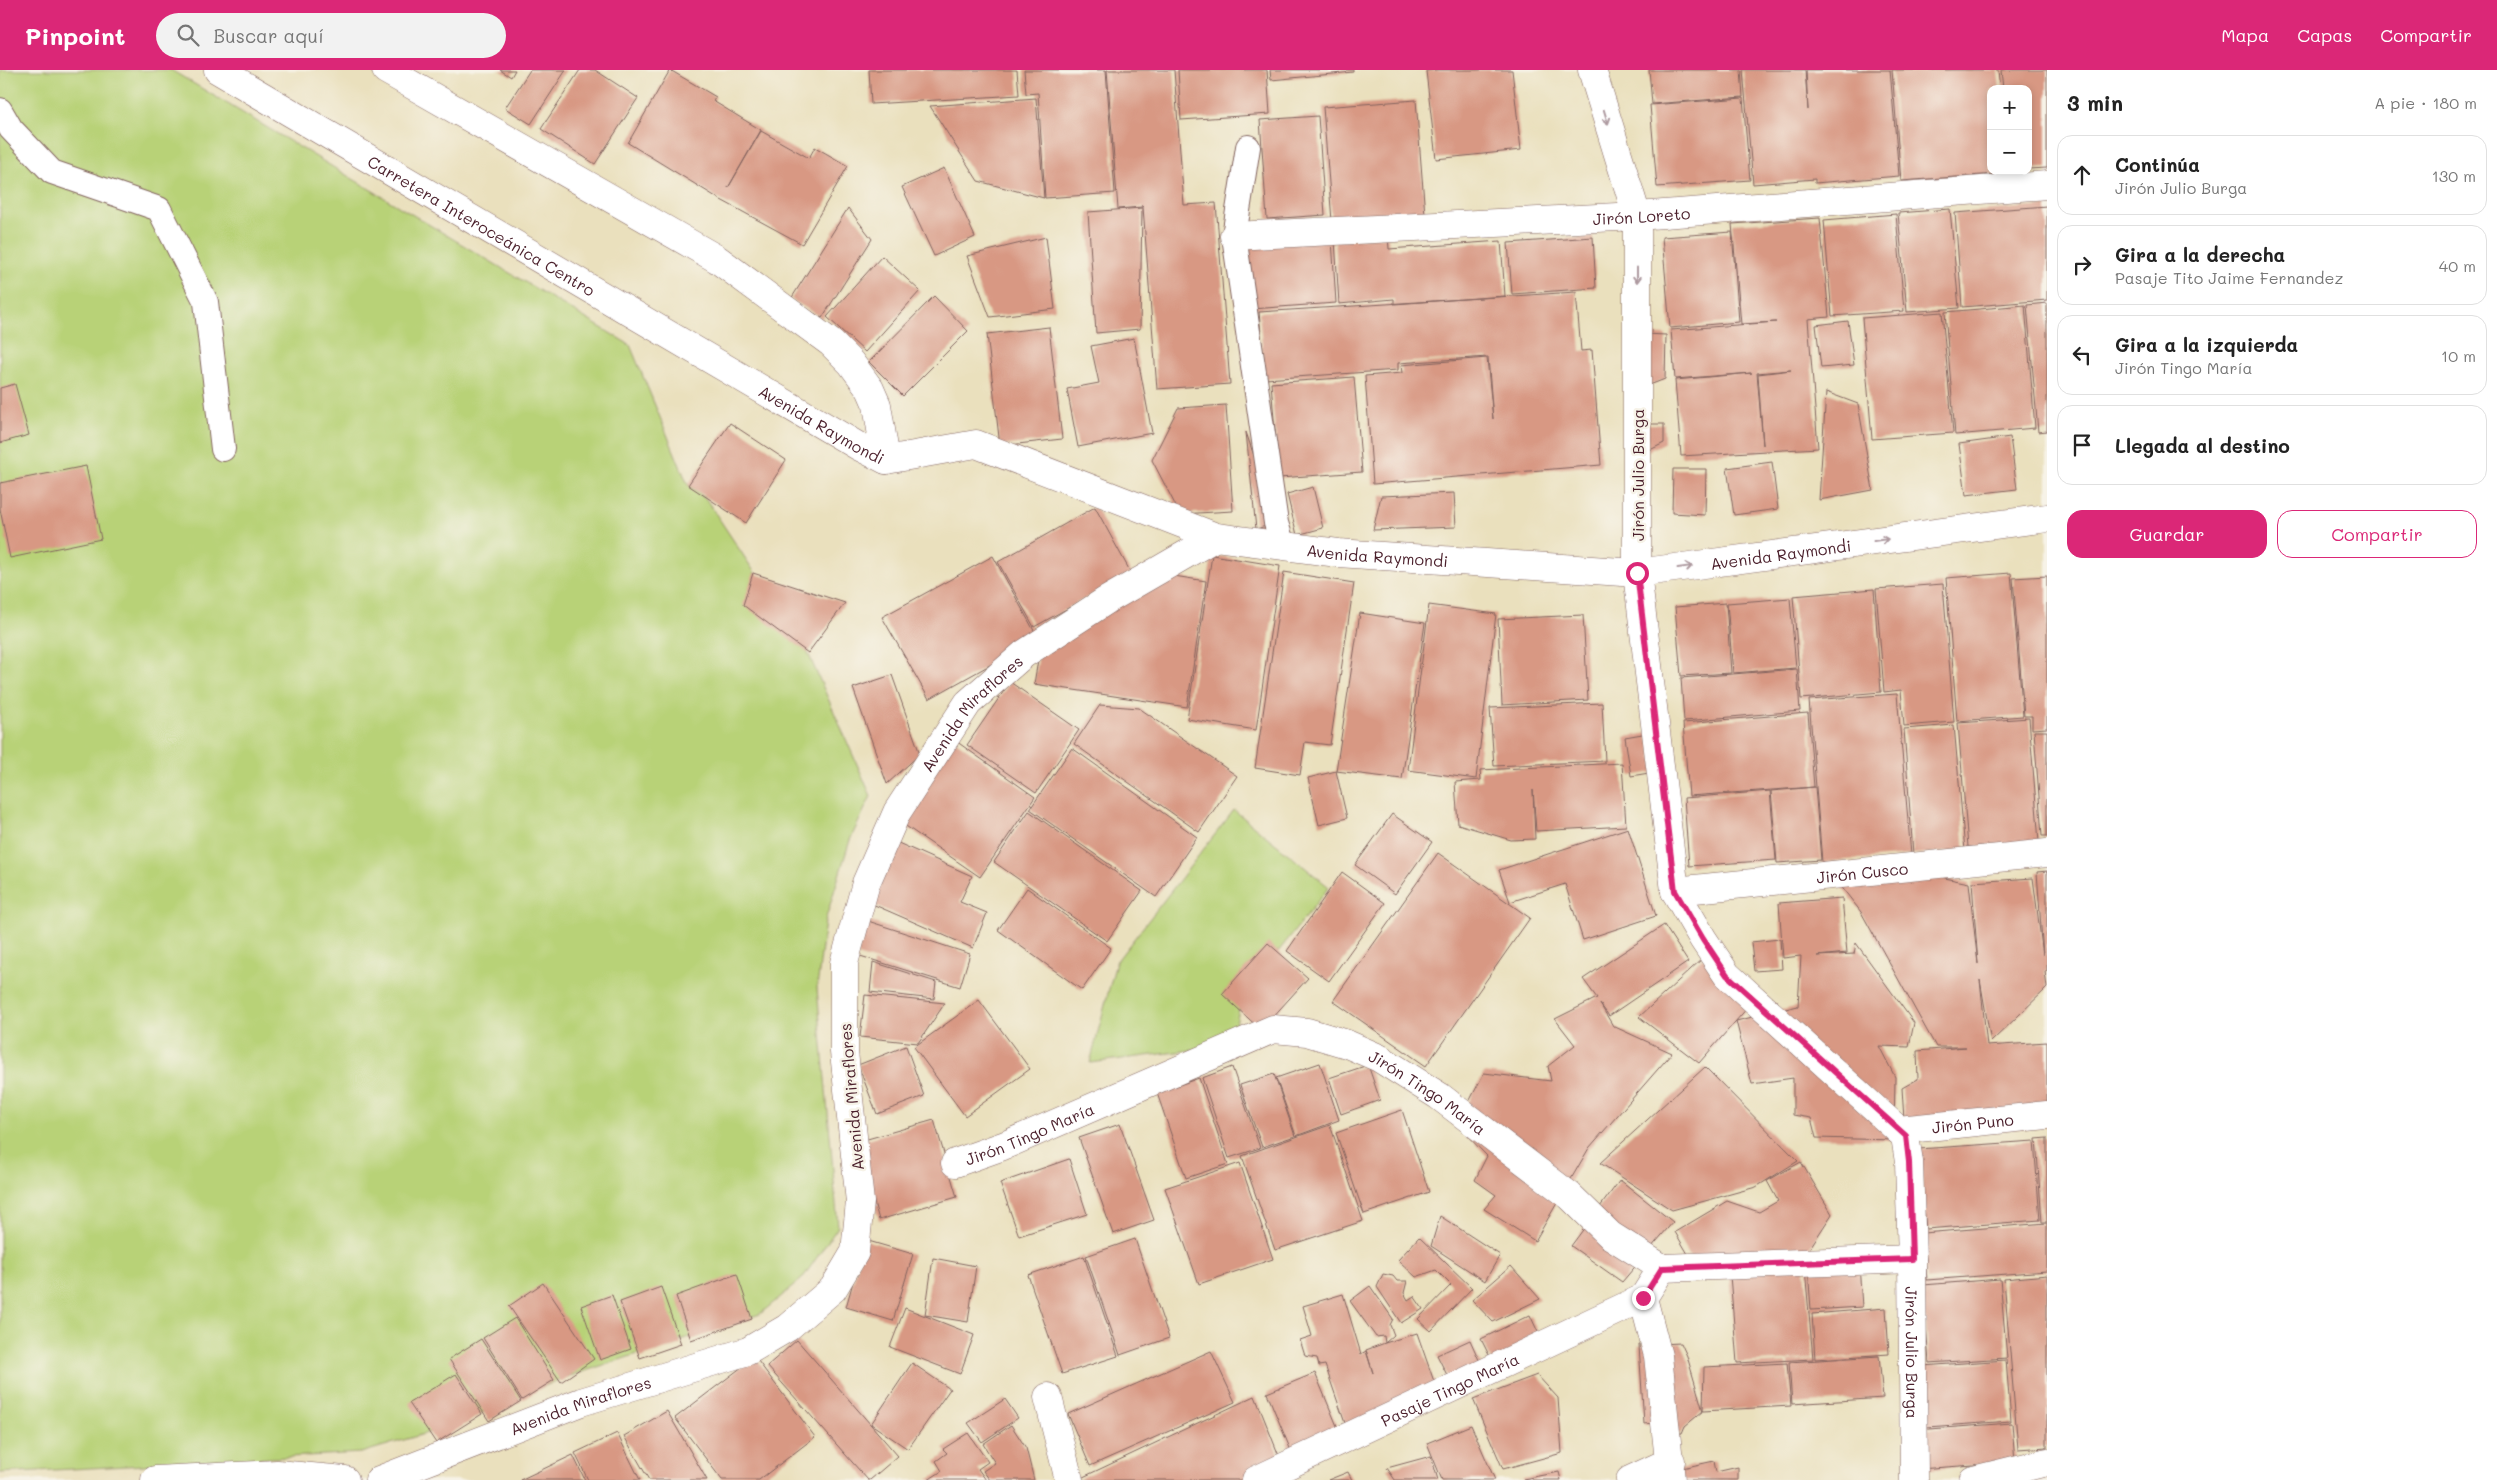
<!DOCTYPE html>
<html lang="es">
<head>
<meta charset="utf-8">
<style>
  body { margin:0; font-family:Mali,sans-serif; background:#f2f2f2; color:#222 }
  .controls { position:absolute; right:15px; top:15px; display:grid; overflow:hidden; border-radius:10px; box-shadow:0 2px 8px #0003 }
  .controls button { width:45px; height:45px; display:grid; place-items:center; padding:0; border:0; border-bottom:1px solid #e0e0e0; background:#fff; color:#222; font:25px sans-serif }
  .stop { position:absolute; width:15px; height:15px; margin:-11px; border:4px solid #db2777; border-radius:50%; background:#fff }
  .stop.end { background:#db2777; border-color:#fff; box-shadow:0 1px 5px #0008 }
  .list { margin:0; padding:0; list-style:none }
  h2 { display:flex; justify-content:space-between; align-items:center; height:65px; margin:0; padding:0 20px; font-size:21px }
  h2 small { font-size:16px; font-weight:400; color:#767676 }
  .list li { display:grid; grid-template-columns:32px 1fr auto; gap:15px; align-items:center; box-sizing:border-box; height:80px; margin:0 10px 10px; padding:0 10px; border:1px solid #e0e0e0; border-radius:15px }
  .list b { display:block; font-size:19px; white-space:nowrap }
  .list p { margin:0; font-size:16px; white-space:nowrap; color:#767676 }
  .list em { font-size:16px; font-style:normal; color:#767676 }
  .actions { display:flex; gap:10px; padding:15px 20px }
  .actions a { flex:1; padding:11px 0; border:1px solid #db2777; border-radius:15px; text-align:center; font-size:18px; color:#db2777 }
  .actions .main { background:#db2777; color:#fff }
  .icon { flex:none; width:28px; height:28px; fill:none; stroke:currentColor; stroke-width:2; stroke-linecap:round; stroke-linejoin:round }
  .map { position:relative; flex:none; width:2047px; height:1410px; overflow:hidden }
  header { display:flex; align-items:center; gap:30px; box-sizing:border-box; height:70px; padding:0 25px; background:#db2777; color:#fff }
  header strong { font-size:24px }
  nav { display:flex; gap:28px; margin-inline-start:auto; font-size:18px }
  .search { width:350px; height:45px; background:#f2f2f2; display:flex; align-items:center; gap:12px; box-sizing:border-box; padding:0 18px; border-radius:28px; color:#767676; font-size:19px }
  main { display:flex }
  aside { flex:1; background:#fff }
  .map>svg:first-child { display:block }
</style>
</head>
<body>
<header>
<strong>Pinpoint</strong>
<div class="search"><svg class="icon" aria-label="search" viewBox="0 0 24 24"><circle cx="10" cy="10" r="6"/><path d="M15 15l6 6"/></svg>Buscar aquí</div>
<nav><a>Mapa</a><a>Capas</a><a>Compartir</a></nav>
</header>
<main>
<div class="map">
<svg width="2047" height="1410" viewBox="0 0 2047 1410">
  <rect width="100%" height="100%" fill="#f7f3e8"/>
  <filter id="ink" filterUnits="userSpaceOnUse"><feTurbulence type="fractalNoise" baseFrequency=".02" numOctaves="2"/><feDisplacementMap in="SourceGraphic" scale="10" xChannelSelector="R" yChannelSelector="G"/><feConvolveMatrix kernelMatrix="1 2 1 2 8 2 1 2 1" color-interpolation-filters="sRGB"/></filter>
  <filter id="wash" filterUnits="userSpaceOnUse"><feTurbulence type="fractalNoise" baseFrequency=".0096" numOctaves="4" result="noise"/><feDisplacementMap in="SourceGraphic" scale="20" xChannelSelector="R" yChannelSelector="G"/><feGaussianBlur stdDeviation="1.12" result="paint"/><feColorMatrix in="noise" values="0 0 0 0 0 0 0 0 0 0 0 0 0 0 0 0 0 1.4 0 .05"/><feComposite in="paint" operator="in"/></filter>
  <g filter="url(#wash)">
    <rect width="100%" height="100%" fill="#eae0bd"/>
    <g fill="#b8d277" stroke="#817851">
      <path d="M0,0H171L630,275L688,415L706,429L808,583L871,726L850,770L825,851L817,918L838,1157L802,1209L760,1244L561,1309L457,1354L361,1383L0,1403Z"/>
      <path d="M1234,740L1329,817L1241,929L1232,975L1090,993L1116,892Z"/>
    </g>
    <g id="blocks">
      <g fill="#d89883" fill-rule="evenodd">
        <path d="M500,0H515L511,7Z"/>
        <path d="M530,0H566L531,54L505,38Z"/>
        <path d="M580,0H595L638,28L595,94L541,59Z"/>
        <path d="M670,0L716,27L713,31L761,60L728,118L761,61L809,88L815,77L848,96L802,174L721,130L628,73Z"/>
        <path d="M869,0H1017L1019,25L871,34Z"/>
        <path d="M1024,0H1106L1115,123L1045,128L1038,23L1026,24Z"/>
        <path d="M1107,0H1174L1184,135L1216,133L1230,314L1157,319L1143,137L1142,135V137L1118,139Z"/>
        <path d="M1178,0H1267L1270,44L1181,50Z"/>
        <path d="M1270,0H1353V2L1271,10Z"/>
        <path d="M1436,0H1512L1521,80L1436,89L1426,1Z"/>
        <path d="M1649,0H1741L1743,27L1652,34Z"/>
        <path d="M1743,0H1805L1808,40L1806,0H1890L1899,106L1815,113V109L1753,114Z"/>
        <path d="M1892,0H1998L2000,19H1991V101L2009,103L1901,111Z"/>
        <path d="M2001,0H2047V98L2028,99V19H2003Z"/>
        <path d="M1036,28L1044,128L978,111L930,36Z"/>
        <path d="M1743,28L1750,110L1657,117L1650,35Z"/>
        <path d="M1416,30L1425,145L1332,151L1323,37Z"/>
        <path d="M1318,46L1325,145L1267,149L1260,50Z"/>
        <path d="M944,98L975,167L934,186L902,117Z"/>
        <path d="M2047,136V230L1962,237L1955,143Z"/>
        <path d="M848,138L872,169L822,248L791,229Z"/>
        <path d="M1142,138L1140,259L1096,263L1088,142Z"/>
        <path d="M1950,139L1959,238L1907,242L1898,143Z"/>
        <path d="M1896,144L1904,241L1832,246L1824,150Z"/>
        <path d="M1820,148L1829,247L1808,249L1818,378L1681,386L1675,310L1752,303L1675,309L1671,260L1776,252L1741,254L1732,154ZM1791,300L1758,304L1763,375L1757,303Z"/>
        <path d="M1732,162L1739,252L1670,258L1662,167Z"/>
        <path d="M1388,166L1389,179L1501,171L1505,226L1394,234V229L1339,234L1335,170Z"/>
        <path d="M1046,167L1055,239L990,247L967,186Z"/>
        <path d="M1593,167L1596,218L1512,224L1508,173Z"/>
        <path d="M1332,169L1336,233L1251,239L1246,175Z"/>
        <path d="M882,186L920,221L865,282L827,247Z"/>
        <path d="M1576,222L1581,281L1592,280L1601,395L1373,414L1365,306L1402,303L1401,295L1487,288L1493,349L1488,287L1398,293V300L1265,309L1259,242Z"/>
        <path d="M934,226L968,261L903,326L869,292Z"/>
        <path d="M2047,233V361L2038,362L2027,235Z"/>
        <path d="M2025,235L2035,358L1955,365L1945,242Z"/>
        <path d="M1942,242L1953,363L1872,369L1862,248Z"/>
        <path d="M1848,251L1854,295L1821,298L1816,255Z"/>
        <path d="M1049,257L1062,369L1000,376L987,264Z"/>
        <path d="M1645,264L1666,265L1665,309L1647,316Z"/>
        <path d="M1134,268L1152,363L1078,377L1067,319L1099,313L1091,276Z"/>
        <path d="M1354,307L1362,402L1279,408L1271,313Z"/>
        <path d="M15,314L29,365L0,373V318Z"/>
        <path d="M1826,322L1858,334L1873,420L1819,430Z"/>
        <path d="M1226,335L1233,441L1180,444L1152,390L1178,338Z"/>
        <path d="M730,353L786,390L746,453L688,415Z"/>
        <path d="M1647,354H1664V373L1648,381Z"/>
        <path d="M1246,362L1276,453L1256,459Z"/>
        <path d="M2010,367L2017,419L1966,425L1959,374Z"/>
        <path d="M1772,392L1778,439L1734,445L1727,398Z"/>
        <path d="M86,396L101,469L10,488L0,439V413Z"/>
        <path d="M1673,399H1706L1705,445L1672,443Z"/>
        <path d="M1313,417L1323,458L1297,465L1287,424Z"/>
        <path d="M1454,423L1456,457L1373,460L1381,426Z"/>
        <path d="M1095,437L1131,503L1034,557L998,492Z"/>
        <path d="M1212,485L1280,496L1256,660L1187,649Z"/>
        <path d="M993,486L1038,568L929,629L882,547Z"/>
        <path d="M1284,502L1354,513L1330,675L1305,672L1300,705L1255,698Z"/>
        <path d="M753,503L845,533L808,583L743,535Z"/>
        <path d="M2011,503L2023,646L1957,651L1946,508Z"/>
        <path d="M1161,504L1206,511L1187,637L1034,614L1040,578Z"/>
        <path d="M2047,506V658L2032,659V646H2024L2013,508Z"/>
        <path d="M1943,514L1954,652L1904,656L1901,620L1884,622L1876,519Z"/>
        <path d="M1874,519L1881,622L1801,629L1793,526Z"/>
        <path d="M1790,528L1796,598L1733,603L1727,533Z"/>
        <path d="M1726,533L1731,603L1681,606L1675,537Z"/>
        <path d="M1429,535L1496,544L1476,709L1408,700Z"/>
        <path d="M1360,543L1425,553L1402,709L1336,701L1347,748L1319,755L1308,708L1336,701Z"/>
        <path d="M1583,545L1588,630L1502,635L1498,549Z"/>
        <path d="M1797,599L1800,641L1684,651L1681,608Z"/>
        <path d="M892,605L920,684L887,714L853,618Z"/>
        <path d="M1010,612L1079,660L1036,723L967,675Z"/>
        <path d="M1897,624L1911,785L1822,792L1809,630Z"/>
        <path d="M1602,633L1605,691L1494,696L1490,638Z"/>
        <path d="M1100,635L1139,638L1237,706L1199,762L1074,674Z"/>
        <path d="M1808,643L1814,717L1689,726L1683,653Z"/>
        <path d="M2029,648L2039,772L1968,777L1958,653Z"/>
        <path d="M1954,655L1965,781L1913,784L1904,659Z"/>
        <path d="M2034,661H2047V766H2042Z"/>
        <path d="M1648,663L1655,702L1631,706L1625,667Z"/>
        <path d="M953,669L1035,727L980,807L897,750Z"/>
        <path d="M1072,678L1197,767L1156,827L1030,739Z"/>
        <path d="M1622,693L1626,756L1536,761L1533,720L1535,769L1511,770L1458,754L1455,712L1481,710L1480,700Z"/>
        <path d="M1815,717L1821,790L1777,793L1771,721Z"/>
        <path d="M1770,721L1776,790L1689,796L1684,728Z"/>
        <path d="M1029,741L1142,821L1107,871L994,792Z"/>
        <path d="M1392,744L1432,772L1395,824L1355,795Z"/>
        <path d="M1628,758L1656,846L1583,870L1565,814L1510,832L1499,800Z"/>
        <path d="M896,772L972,806L960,832L987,843L973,878L870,833Z"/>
        <path d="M1438,783L1530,848L1426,996L1333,931Z"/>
        <path d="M1822,792L1896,798L1969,813L1978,894L1972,812L2033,808L2043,885L2037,802L2047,801V901H2045L2047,918L1991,972L1980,910L1987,976L2047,972V1056L1905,1066L1902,1018L1918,1009L1917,981L1966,977H1936L1861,842Z"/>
        <path d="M1342,802L1385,833L1329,911L1287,881Z"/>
        <path d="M1027,818L1111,878L1082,920L998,860Z"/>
        <path d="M1842,828L1847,883L1817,886L1854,884L1856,873L1914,953L1909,977L1879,976L1895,1007L1894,1070L1816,1068L1811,1048L1793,1045V1008L1752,1014L1736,951L1798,936L1801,886L1783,888L1779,833Z"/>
        <path d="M868,851L970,884L960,917L857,885Z"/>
        <path d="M1664,855L1688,892L1609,946L1600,934L1613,956L1672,983L1589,1078L1535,1171L1484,1139L1496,1125L1475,1110L1487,1086L1457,1055L1484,1003L1551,1011L1548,996L1575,975L1555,949L1597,928L1583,909Z"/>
        <path d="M1780,869L1782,899L1754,901L1751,872Z"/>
        <path d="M1268,873L1308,908L1261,960L1222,924Z"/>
        <path d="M1703,888L1749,936L1699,993L1639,947Z"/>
        <path d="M873,892L936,912L934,929L870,922Z"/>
        <path d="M865,925L945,933L918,973L860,967Z"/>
        <path d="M979,930L1030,999L965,1046L914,977Z"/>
        <path d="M906,976L924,1026L877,1044L858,995Z"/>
        <path d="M1320,993L1339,1050L1296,1066L1276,1008Z"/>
        <path d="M1368,995L1380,1030L1341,1044L1329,1008Z"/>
        <path d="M1232,997L1260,1078L1229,1088L1202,1008Z"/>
        <path d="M1705,997L1798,1091L1756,1117L1672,1140L1600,1093Z"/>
        <path d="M1274,1004L1295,1066L1262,1077L1240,1015Z"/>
        <path d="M1199,1008L1228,1094L1186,1108L1157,1023Z"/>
        <path d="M1402,1040L1429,1122L1364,1144L1336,1063Z"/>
        <path d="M934,1050L957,1127L879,1150L857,1072Z"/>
        <path d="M1120,1054L1154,1150L1113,1164L1079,1068Z"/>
        <path d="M1330,1055L1363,1151L1275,1180L1242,1086Z"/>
        <path d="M2047,1068V1152H2042L2036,1069Z"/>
        <path d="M2034,1071L2040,1150L1926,1159L1919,1079Z"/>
        <path d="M1069,1089L1087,1144L1019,1166L1000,1113Z"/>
        <path d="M1801,1092L1832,1144L1804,1187L1813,1289L1737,1293L1730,1205L1704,1211L1675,1162L1727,1131L1759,1142L1778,1131L1767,1111Z"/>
        <path d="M1240,1093L1273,1189L1199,1214L1165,1118Z"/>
        <path d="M1620,1110L1673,1152L1622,1212L1571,1176Z"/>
        <path d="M1440,1146L1500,1185L1485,1211L1431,1176Z"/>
        <path d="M2047,1153V1201L1927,1210L1923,1163Z"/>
        <path d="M1419,1167L1472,1218L1431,1261L1418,1249L1451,1215L1436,1200L1416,1207L1398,1190Z"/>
        <path d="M1135,1169L1169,1268L1120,1285L1086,1186Z"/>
        <path d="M865,1170L913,1184L893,1251L846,1237Z"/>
        <path d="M1084,1186L1118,1286L1062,1304L1028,1205Z"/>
        <path d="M933,1188L976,1196L968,1252L925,1245Z"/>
        <path d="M1859,1195L1862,1237L1811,1240L1808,1198Z"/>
        <path d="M1511,1196L1540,1229L1493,1252L1472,1230Z"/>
        <path d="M737,1204L752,1249L691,1270L676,1226Z"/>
        <path d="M1383,1204L1393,1206L1397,1211H1407L1404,1223L1408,1230L1414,1226L1423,1239L1401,1253L1377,1217Z"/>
        <path d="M2047,1205V1377L2018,1379L2004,1209Z"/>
        <path d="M2000,1209L2007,1288L1929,1293L1923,1215Z"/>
        <path d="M543,1213L594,1289L561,1312L509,1236Z"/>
        <path d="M1370,1216L1393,1249L1390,1255L1394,1265L1385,1273L1417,1263L1437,1320L1347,1359L1325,1295L1319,1296L1317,1288L1305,1286L1300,1270L1312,1266L1303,1236L1343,1224L1361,1284L1366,1281L1373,1303L1366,1280L1385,1273L1384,1266L1376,1267L1350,1231Z"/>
        <path d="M661,1217L681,1274L640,1288L620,1232Z"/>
        <path d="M612,1225L631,1279L600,1290L581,1236Z"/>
        <path d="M905,1238L974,1265L960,1304L890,1277Z"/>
        <path d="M1886,1238L1889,1284L1815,1289L1812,1244Z"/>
        <path d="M1530,1245L1543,1273L1495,1297L1481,1269Z"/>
        <path d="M515,1248L554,1310L522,1330L483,1268Z"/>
        <path d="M481,1269L521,1331L489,1351L449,1289Z"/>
        <path d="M797,1270L898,1386L870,1410H868L767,1296Z"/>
        <path d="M1470,1270L1484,1301L1452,1315L1437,1285Z"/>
        <path d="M1681,1273L1687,1286L1703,1341L1685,1356L1682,1363L1661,1366L1655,1353L1644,1354L1639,1275Z"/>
        <path d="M1211,1281L1235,1332L1090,1396L1068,1344Z"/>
        <path d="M1879,1286L1883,1328L1792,1334L1789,1292Z"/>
        <path d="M755,1287L815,1367L759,1410H722L675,1348Z"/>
        <path d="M2006,1290L2011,1351L1927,1357L1922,1296Z"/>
        <path d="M912,1293L950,1319L908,1379L871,1354Z"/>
        <path d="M1787,1293L1791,1336L1703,1341L1704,1297Z"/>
        <path d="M1315,1303L1342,1368L1294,1388L1267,1323Z"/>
        <path d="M456,1304L482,1344L436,1373L409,1333Z"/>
        <path d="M1537,1305L1558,1328L1562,1383L1503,1399L1473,1329Z"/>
        <path d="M1255,1326L1283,1396L1243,1410H1082L1081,1408Z"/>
        <path d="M1005,1329L1018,1348L982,1372L968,1353Z"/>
        <path d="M667,1341L707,1410H649L624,1366Z"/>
        <path d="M2012,1353L2015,1392L1919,1399L1916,1360Z"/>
        <path d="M1011,1355L1026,1378L1034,1410H990L983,1401L995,1393L983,1374Z"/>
        <path d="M1471,1355L1495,1410H1442L1427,1373Z"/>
        <path d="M617,1363L640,1410H588L575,1383Z"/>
        <path d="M968,1363L988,1392L978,1399L986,1410H928L942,1401L936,1391L947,1383L943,1379Z"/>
        <path d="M573,1385L585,1410H520Z"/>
        <path d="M1431,1386L1438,1410H1395L1387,1398Z"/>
        <path d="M1714,1391L1716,1402L1738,1397V1410H1656L1655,1404Z"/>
        <path d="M1348,1402L1352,1410H1328Z"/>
        <path d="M1559,1402L1561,1410H1523V1409Z"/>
      </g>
    </g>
  </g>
  <g filter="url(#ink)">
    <use href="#blocks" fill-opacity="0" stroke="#82635e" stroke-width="1"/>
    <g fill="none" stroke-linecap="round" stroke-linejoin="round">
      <g stroke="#82635e" stroke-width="26">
        <g id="lane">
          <path d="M0,40L11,59L52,102L159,139L206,232L223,379"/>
          <path d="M1248,77L1234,166L1276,453L1283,476"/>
        </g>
      </g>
      <g stroke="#82635e" stroke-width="29">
        <g id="street">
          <path d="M386,0L717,189L831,273L851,293L870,319L877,335L886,390"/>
          <path id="s1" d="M1234,166L1637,146L2047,115"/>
          <path id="s2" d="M1637,503L1675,821L1703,869L1727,905L1905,1066L1909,1092L1912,1189L1914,1410"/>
          <path id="s3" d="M1675,821L2047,783"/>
          <path id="s4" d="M1898,1060L2047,1045"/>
          <path id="s5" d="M955,1093L1003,1076L1273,959L1307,962L1347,974L1379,988L1439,1026L1570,1126L1610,1165L1662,1198L1643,1228L1658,1286L1671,1410"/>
          <path d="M1662,1198L1912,1189"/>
          <path d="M1048,1327L1069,1410"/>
          <path d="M155,1410L277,1404L345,1410"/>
          <path id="s6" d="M379,1410L581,1332L748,1281L787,1258L833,1219L855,1182L860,1132L844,982V893L866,813L897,742L968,633L1024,584L1107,530L1216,467"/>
          <path id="s7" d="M1256,1410L1643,1228"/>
          <path d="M1630,1410L1671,1391"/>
          <path d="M1973,1410L2047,1392"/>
        </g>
      </g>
      <g stroke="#82635e" stroke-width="29">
        <g id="highway">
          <path id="s8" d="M218,0L858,376L886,390L976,374L1216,467L1338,483L1637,503L2047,448"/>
          <path d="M1592,0L1637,146V503"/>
        </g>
      </g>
      <use href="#lane" stroke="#fff" stroke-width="24"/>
      <use href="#street" stroke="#fff" stroke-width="28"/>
      <use href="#highway" stroke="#fff" stroke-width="28"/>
    </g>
    <defs><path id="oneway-shaft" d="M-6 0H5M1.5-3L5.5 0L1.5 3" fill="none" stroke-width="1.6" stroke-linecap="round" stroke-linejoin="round" transform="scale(1.25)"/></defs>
    <g stroke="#ae9aa0">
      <use href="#oneway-shaft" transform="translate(1606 47) rotate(73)"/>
      <use href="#oneway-shaft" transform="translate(1637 205) rotate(90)"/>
      <use href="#oneway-shaft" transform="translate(1881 470) rotate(-8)"/>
      <use href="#oneway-shaft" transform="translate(1685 497) rotate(-8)"/>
    </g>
  </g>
  <g fill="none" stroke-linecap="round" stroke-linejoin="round" filter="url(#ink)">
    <path stroke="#db2777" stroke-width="6" d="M1637,503L1675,821L1703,869L1727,905L1906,1066L1909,1092L1912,1189L1662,1198L1643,1228"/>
  </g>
  <g text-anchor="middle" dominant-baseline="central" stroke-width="5" stroke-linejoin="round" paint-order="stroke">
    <g font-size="16" fill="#4a1f2b" stroke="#f7f3e8">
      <text stroke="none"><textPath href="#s1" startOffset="408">Jirón Loreto</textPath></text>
      <text stroke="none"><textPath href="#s8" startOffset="306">Carretera Interoceánica Centro</textPath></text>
      <text stroke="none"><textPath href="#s8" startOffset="700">Avenida Raymondi</textPath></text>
      <text transform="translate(1637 405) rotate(-90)">Jirón Julio Burga</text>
      <text stroke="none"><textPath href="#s8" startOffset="1285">Avenida Raymondi</textPath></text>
      <text stroke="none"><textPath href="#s8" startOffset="1690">Avenida Raymondi</textPath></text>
      <text stroke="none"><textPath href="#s6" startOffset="1115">Avenida Miraflores</textPath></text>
      <text stroke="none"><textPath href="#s3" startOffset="188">Jirón Cusco</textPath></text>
      <text stroke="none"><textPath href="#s5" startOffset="515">Jirón Tingo María</textPath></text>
      <text transform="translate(851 1027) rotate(-95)">Avenida Miraflores</text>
      <text stroke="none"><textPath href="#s4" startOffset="75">Jirón Puno</textPath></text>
      <text stroke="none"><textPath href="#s5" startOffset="80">Jirón Tingo María</textPath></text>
      <text stroke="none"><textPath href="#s2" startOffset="876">Jirón Julio Burga</textPath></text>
      <text stroke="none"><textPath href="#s7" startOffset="214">Pasaje Tingo María</textPath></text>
      <text stroke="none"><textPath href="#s6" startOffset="215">Avenida Miraflores</textPath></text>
    </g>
  </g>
</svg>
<div class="controls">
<button>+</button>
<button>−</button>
</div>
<div class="stop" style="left:1637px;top:503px"></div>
<div class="stop end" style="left:1643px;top:1228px"></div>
</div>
<aside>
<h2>3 min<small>A pie · 180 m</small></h2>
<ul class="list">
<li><svg class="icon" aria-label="ahead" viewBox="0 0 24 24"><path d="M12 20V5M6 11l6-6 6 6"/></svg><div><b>Continúa</b><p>Jirón Julio Burga</p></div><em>130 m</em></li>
<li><svg class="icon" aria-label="right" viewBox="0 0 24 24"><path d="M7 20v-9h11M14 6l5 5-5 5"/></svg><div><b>Gira a la derecha</b><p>Pasaje Tito Jaime Fernandez</p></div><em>40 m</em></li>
<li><svg class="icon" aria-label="left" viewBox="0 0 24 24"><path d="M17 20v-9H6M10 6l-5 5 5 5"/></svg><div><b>Gira a la izquierda</b><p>Jirón Tingo María</p></div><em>10 m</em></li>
<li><svg class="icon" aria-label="arrive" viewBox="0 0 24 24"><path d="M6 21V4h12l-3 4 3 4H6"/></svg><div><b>Llegada al destino</b></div></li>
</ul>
<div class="actions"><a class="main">Guardar</a><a>Compartir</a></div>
</aside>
</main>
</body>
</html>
